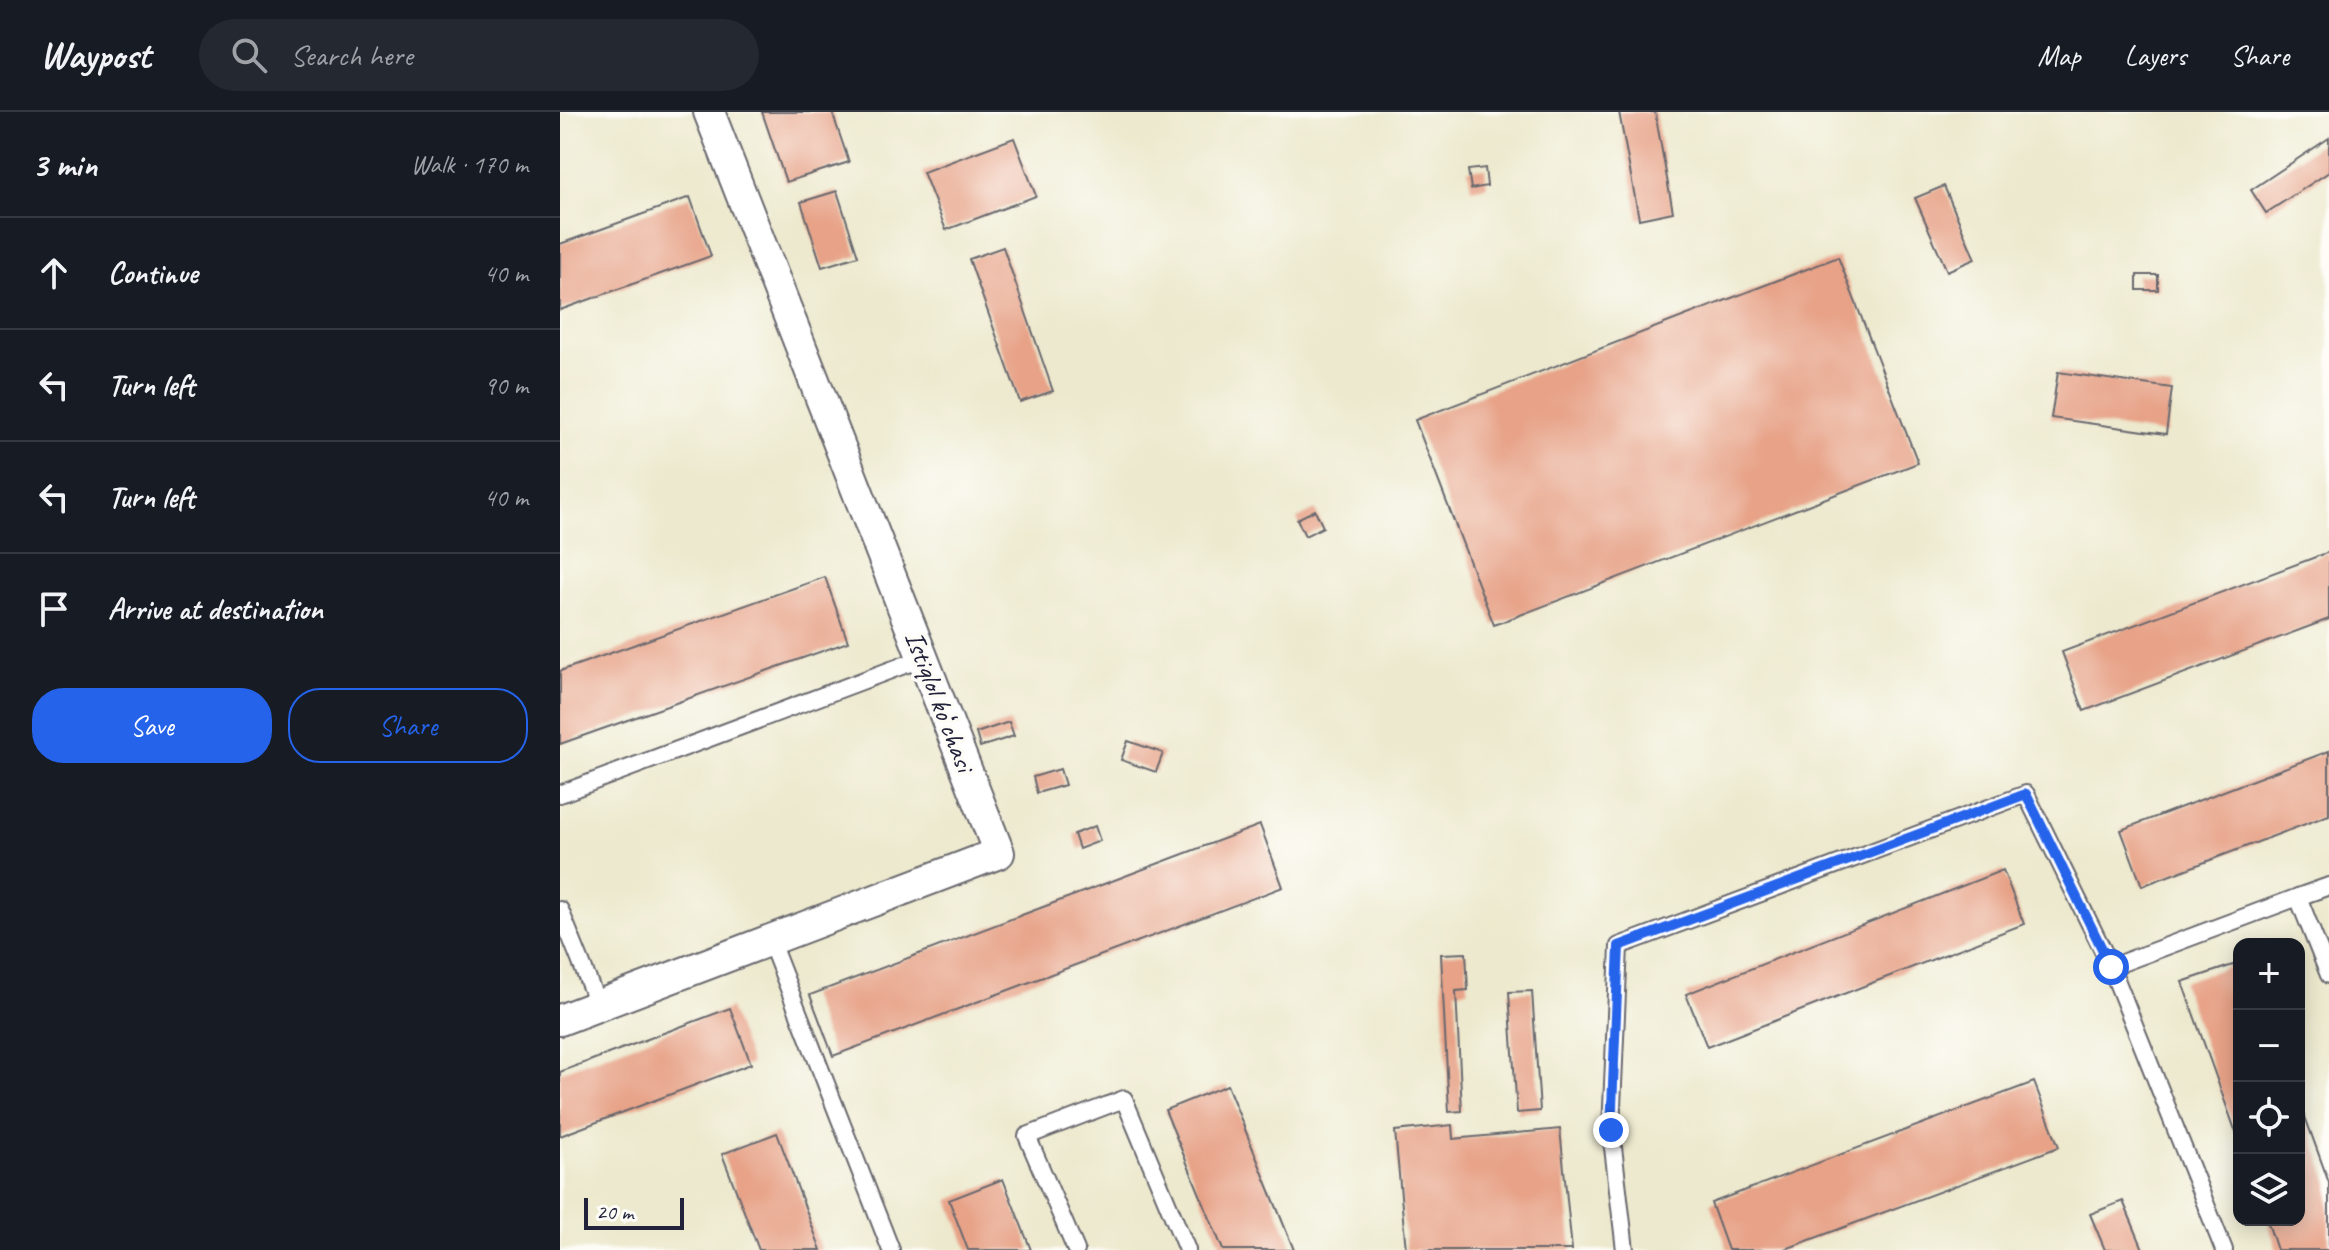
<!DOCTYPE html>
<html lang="en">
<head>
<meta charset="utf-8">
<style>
  body { margin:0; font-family:Caveat,sans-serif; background:#242831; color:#f1f3f6 }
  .controls { position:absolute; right:24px; bottom:24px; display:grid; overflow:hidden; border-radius:16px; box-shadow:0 4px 20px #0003 }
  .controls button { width:72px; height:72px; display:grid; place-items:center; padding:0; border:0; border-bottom:2px solid #363941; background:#171b24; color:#f1f3f6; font:40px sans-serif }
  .scale { position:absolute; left:24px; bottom:20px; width:100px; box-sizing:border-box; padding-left:8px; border:4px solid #22223b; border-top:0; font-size:22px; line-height:28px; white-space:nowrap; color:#22223b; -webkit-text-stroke:6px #fdfcf7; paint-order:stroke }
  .stop { position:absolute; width:24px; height:24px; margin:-18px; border:6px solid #2563eb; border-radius:50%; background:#fff }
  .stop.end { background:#2563eb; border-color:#fff; box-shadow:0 2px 8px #0008 }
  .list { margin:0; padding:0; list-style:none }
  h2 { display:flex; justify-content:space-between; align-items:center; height:104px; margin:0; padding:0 32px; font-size:34px }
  h2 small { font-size:26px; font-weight:400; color:#9ea1a6 }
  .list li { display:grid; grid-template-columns:52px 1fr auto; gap:24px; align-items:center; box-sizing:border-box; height:112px; padding:0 32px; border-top:2px solid #363941 }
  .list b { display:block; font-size:30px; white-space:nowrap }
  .list em { font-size:26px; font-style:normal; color:#9ea1a6 }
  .actions { display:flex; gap:16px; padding:24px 32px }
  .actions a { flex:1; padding:18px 0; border:2px solid #2563eb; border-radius:32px; text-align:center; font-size:28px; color:#2563eb }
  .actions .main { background:#2563eb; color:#fff }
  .icon { flex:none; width:44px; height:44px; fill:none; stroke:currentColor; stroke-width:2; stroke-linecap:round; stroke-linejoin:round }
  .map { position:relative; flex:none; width:1769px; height:1138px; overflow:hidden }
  header { display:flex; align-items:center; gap:48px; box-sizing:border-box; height:112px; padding:0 40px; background:#171b24; border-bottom:2px solid #363941 }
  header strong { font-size:38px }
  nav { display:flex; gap:44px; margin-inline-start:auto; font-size:28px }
  .search { width:560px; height:72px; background:#242831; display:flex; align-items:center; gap:20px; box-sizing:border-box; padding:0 28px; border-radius:44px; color:#9ea1a6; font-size:30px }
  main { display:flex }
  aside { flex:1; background:#171b24 }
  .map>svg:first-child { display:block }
</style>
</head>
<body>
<header>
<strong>Waypost</strong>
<div class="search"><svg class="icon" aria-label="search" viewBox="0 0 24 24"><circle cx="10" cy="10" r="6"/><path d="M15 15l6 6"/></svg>Search here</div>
<nav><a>Map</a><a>Layers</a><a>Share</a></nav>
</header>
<main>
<aside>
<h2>3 min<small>Walk · 170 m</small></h2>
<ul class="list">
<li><svg class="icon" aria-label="ahead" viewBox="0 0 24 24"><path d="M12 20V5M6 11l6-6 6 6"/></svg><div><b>Continue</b></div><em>40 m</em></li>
<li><svg class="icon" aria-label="left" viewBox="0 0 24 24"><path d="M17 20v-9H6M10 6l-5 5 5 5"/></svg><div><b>Turn left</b></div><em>90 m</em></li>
<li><svg class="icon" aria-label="left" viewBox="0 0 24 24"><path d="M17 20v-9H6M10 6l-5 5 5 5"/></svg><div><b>Turn left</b></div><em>40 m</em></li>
<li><svg class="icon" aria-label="arrive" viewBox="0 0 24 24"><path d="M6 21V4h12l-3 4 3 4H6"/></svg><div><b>Arrive at destination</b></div></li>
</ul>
<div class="actions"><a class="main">Save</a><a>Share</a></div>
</aside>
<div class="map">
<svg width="1769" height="1138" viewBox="0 0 1769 1138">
  <rect width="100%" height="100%" fill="#fdfcf7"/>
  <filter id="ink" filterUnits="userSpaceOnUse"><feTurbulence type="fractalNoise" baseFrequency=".0125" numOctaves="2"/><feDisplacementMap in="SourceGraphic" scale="16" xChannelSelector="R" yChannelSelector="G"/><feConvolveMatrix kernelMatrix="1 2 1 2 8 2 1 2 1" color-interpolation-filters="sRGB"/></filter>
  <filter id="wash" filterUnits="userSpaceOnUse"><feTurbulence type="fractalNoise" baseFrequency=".006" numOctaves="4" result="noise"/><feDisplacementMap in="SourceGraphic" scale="32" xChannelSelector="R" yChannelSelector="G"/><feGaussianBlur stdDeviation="1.8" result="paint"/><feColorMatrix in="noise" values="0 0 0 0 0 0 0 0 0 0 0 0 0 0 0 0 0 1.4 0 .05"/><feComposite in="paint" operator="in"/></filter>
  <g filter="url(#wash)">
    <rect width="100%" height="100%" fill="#ede9ce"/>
    <g id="blocks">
      <g fill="#e7a287">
        <path d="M202,0H272L289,50L226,70Z"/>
        <path d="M1059,0H1095L1113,100L1079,107Z"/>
        <path d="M454,26L476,84L386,118L363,60Z"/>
        <path d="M1769,26V60L1706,101L1691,78Z"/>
        <path d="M925,56L927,74L911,77L908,58Z"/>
        <path d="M1384,74L1415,147L1387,159L1355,86Z"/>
        <path d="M277,79L298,144L262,155L241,90Z"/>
        <path d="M130,85L151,144L0,198V132Z"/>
        <path d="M443,135L493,279L460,290L409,147Z"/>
        <path d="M1278,145L1358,351L934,513L855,308Z"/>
        <rect x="1577" y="163" width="21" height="15"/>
        <path d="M1498,260L1612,276L1606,322L1491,306Z"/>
        <path d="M755,398L763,415L745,424L737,407Z"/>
        <path d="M1769,440V507L1524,599L1502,540Z"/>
        <path d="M265,465L288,530L0,632V559Z"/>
        <path d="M449,610L454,624L420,635L416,621Z"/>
        <path d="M568,629L603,641L596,660L561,648Z"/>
        <path d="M1769,639V703L1582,774L1561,718Z"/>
        <path d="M500,657L505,673L477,681L473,665Z"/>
        <path d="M700,713L723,775L273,944L250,883Z"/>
        <path d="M535,714L540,729L519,737L514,722Z"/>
        <path d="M1443,758L1464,812L1147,935L1126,882Z"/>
        <path d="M906,841L908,878L896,879L902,999L889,1000L881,842Z"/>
        <path d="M1679,851V1029L1622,870Z"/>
        <path d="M972,879L980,999L957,1001L949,880Z"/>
        <path d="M170,896L191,952L0,1024V960Z"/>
        <path d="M1474,970L1499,1035L1223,1138H1168L1151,1091Z"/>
        <path d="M667,973L734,1138H663L605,998Z"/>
        <path d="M1739,988L1769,1071V1138H1717L1707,1108H1739Z"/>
        <path d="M892,1013L893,1027L1000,1017L1012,1138H846L835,1019Z"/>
        <path d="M217,1021L261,1138H199L162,1042Z"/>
        <path d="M443,1067L471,1138H408L389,1088Z"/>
        <path d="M1563,1089L1583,1137L1545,1138L1530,1102Z"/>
      </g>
    </g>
  </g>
  <g filter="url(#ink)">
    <use href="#blocks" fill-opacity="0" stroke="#69686e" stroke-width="2"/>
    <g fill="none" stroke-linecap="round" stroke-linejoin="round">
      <g stroke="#69686e" stroke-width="20">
        <g id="lane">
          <path d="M0,682L363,546"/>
          <path d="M1769,774L1738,785L1769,863"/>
          <path d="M0,798L38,893"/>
          <path d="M210,828L331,1138"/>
          <path d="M516,1138L467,1024L564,987L627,1138"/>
          <path d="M1065,1138L1051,1018L1059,834L1466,682L1551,855"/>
          <path d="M1664,1138L1551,855L1738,785"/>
        </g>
      </g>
      <g stroke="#69686e" stroke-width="34">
        <path id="street" d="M0,908L439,741L149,0"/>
      </g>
      <use href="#lane" stroke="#fff" stroke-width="16"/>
      <use href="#street" stroke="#fff" stroke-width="30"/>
    </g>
  </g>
  <g fill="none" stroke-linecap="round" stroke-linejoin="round" filter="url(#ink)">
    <path stroke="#2563eb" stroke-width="10" d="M1051,1018L1059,834L1466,682L1551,855"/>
  </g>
  <g text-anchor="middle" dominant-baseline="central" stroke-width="7" stroke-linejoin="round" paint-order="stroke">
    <g font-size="28" fill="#22223b" stroke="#fdfcf7">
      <text transform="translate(380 589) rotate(69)">Istiqlol koʻchasi</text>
    </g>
  </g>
</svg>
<div class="controls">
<button>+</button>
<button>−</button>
<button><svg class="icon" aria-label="locate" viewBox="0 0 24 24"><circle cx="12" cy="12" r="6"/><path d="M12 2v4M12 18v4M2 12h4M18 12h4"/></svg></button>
<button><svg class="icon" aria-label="layers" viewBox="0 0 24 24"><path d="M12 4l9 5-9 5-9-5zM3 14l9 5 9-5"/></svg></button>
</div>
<div class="scale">20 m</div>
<div class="stop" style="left:1551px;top:855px"></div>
<div class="stop end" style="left:1051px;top:1018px"></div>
</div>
</main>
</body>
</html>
